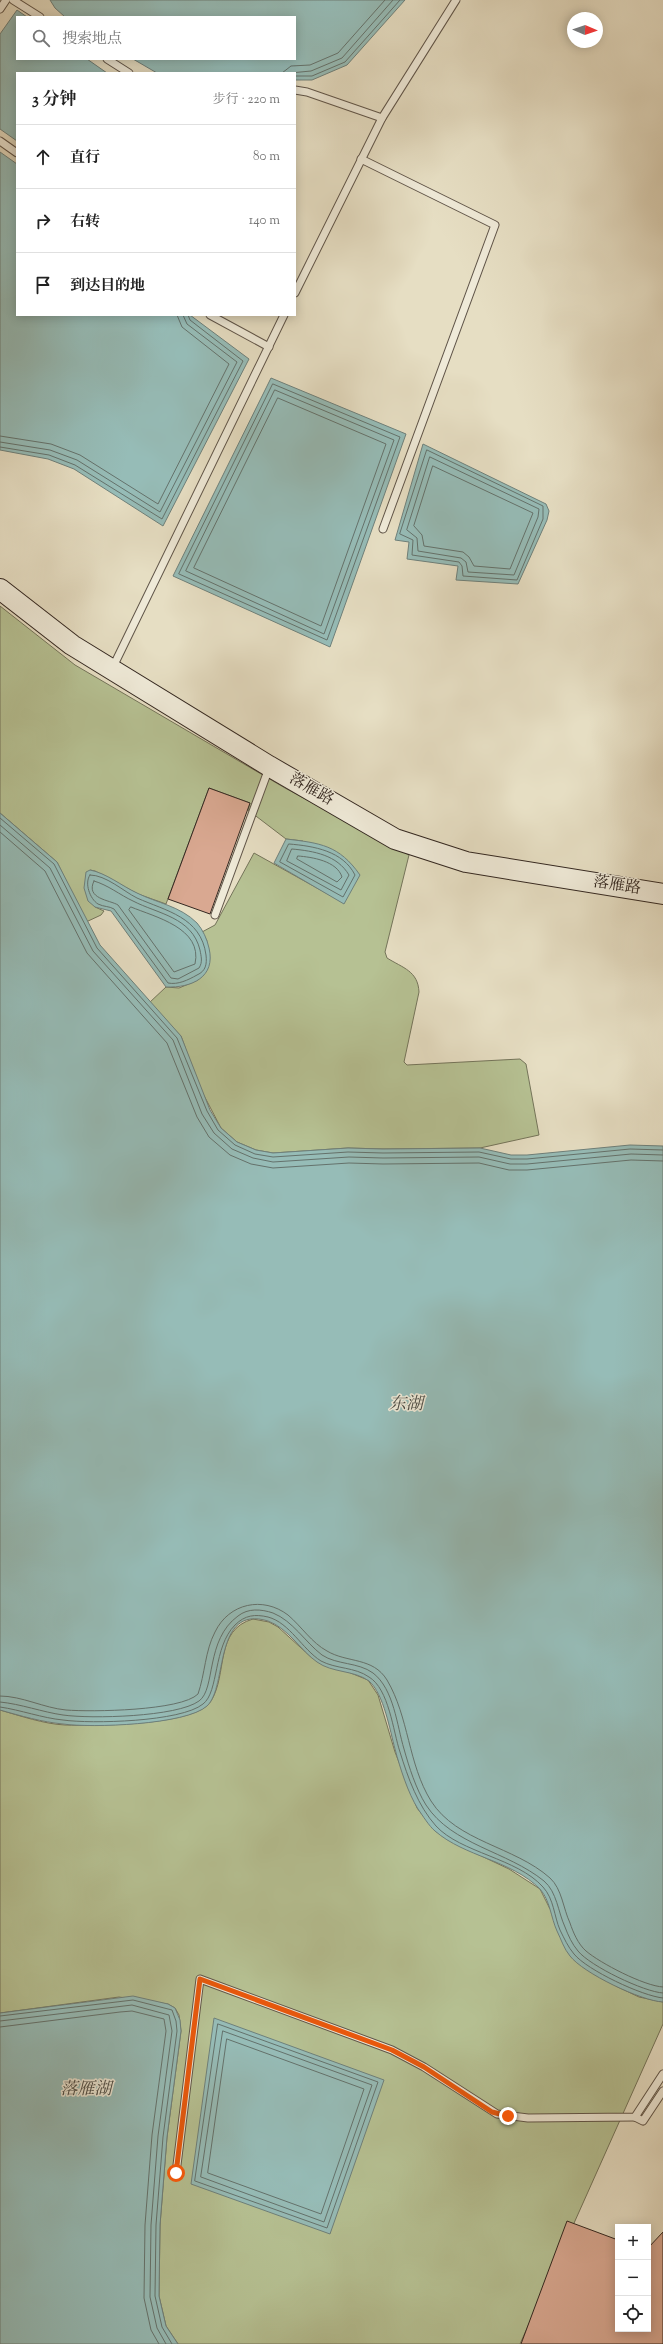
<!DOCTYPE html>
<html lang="zh">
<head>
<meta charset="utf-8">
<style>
  body { margin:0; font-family:"Sorts Mill Goudy","Noto Serif SC",serif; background:#f6f6f6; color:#222 }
  .controls { position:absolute; right:12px; bottom:12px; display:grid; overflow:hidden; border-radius:0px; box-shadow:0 2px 10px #0003 }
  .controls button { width:36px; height:36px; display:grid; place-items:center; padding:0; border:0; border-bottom:1px solid #e0e0e0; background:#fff; color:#222; font:20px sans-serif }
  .compass { position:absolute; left:567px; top:12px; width:36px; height:36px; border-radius:50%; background:#fff; box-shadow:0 2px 10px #0003; rotate:92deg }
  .stop { position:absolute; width:12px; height:12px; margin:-9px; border:3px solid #ea580c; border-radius:50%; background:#fff }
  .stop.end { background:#ea580c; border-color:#fff; box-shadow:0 1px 4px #0008 }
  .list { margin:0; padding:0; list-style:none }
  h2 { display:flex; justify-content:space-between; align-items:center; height:52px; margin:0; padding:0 16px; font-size:17px }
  h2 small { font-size:13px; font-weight:400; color:#767676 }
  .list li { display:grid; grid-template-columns:26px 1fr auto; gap:12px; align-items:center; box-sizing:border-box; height:64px; padding:0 16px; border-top:1px solid #e0e0e0 }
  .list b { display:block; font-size:15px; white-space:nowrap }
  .list em { font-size:13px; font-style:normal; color:#767676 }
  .icon { flex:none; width:22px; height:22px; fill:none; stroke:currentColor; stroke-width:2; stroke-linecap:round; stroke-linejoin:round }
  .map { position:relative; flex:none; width:663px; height:2344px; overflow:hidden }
  .search { position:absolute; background:#fff; box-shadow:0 2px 10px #0003; left:16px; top:16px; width:280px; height:44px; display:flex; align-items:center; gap:10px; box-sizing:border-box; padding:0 14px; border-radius:0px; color:#767676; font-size:15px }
  .panel { position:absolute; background:#fff; box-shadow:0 2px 10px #0003; left:16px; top:72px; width:280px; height:244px; border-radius:0px }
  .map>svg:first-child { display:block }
</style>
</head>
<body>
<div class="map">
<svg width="663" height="2344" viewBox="0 0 663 2344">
  <rect width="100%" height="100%" fill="#e6dec3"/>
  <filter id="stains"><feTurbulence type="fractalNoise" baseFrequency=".005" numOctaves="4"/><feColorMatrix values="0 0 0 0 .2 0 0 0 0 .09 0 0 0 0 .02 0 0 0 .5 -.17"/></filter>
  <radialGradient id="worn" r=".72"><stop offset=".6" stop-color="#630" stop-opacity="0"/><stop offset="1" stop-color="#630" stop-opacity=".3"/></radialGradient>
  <g fill="#b6c193" stroke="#74745a">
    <path d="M0,606L75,665L285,788L409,855L385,952L387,958C403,968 418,971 419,992L404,1062L407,1065L520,1059L526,1064L539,1135L480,1148L383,1149L348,1148L273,1153L256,1150L237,1142L221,1128L199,1086L181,1036L149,1003L166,987L179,988L198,980L207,941L202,932L215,925L254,853L344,903L303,841L286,839L248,810L250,803L209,788L166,904L138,894L95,871L90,870L95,907L104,911L101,915L86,922L57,862L0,813Z"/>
    <path d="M253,1619L269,1622L278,1627L311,1657L368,1680L378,1695L395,1752L417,1808L435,1831L458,1845L509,1869L540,1889L550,1909L616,1986L639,1997L663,2002V2024L520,2344H178L166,2326L159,2296L160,2225L167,2137L181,2031L179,2015L175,2008L168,2004L119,1997L0,2013V1710C21,1716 44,1724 65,1725C94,1726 196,1726 211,1701C228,1674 214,1630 253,1619Z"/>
  </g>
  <g fill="#96bcb7" stroke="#6e807b">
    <path d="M50,0H405L347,65L312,80H295V73H157L133,59H295V17H65L55,8Z"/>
    <path d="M17,10L27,17H17V59H87L107,73H17V141L0,129V34Z"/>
    <path d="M0,152L17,164V315H190L249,359L163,526L74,469L48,459L0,450Z"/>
    <path d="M271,378L406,434L330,647L173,576Z"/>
    <path d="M423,444L546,504L549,511L547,520L518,584L456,580L458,566L407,559L409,542L395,540Z"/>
    <path d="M0,813L57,862L100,945L181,1036L210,1110L221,1128L237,1142L256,1150L273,1153L348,1148L383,1149L480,1148L511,1155H527L630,1145L663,1146V2002C641,2001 583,1973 570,1956C564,1949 561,1939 557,1931C551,1918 550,1900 540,1889C511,1860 465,1857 435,1831C429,1826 423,1816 418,1809C408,1793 400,1768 395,1749C390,1731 384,1694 369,1681C354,1670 332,1673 317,1662C301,1651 288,1628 268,1621C213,1604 228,1687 207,1706C186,1725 91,1728 63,1724C42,1722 21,1716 0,1710Z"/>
    <path d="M286,839C320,843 339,845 360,875L344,904L274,863Z"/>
    <path d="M90,870C106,873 122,886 137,893C157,903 180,906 197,923C203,930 207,939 209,948C216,977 192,988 166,987L111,911L95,907L88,901L84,888L86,872Z"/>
    <path d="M133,1996L168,2004L175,2008L180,2020L181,2031L167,2137L160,2225L159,2296L166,2326L178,2344H0V2013Z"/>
    <path d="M214,2018L384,2080L330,2234L191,2184Z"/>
  </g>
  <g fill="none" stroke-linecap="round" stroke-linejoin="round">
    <g stroke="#64726c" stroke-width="1">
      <path d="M282,73L291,66L310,65L338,53L385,0"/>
      <path d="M290,73L311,71L342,58L393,0"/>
      <path d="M295,76H312L345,62L400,0"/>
      <path d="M273,384L400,437L327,640L179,574Z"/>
      <path d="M275,390L394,440L324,634L186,571Z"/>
      <path d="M278,398L386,444L321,626L194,568Z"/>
      <path d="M0,436L51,444L80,455L158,504L229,364L182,327L177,315"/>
      <path d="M0,442L50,450L77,460L160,512L237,362L187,324L183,315"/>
      <path d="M0,447L49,455L75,465L162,519L243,361L190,320L188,315"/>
      <path d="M427,450L543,506V519L517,580L463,576L462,566L459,562L412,555L413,540L400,534Z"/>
      <path d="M430,457L539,509L538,517L514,575L468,572L466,562L461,558L418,551L417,538L407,530Z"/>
      <path d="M433,466L533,513L510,569L474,566L469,557L463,552L424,546L422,535L414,526Z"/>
      <path d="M0,818L54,864L97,948L177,1038L207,1111L218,1130L235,1145L255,1154L273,1157L348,1152L383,1153L479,1152L511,1159H527L630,1149L663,1150"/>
      <path d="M0,825L50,868L93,951L173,1040L202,1114L214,1133L232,1149L253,1158L273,1162L349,1157L383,1158L479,1157L510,1164H527L631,1154L663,1155"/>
      <path d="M0,832L45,871L87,953L167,1043L197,1117L209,1137L230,1155L251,1164L273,1168L349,1163L383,1164L479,1163L509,1170H527L631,1160L663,1161"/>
      <path d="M289,844C314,846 343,851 355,875L343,897L280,862Z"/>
      <path d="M292,849C314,851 337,855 349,875L341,890L287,861Z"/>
      <path d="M298,856C312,857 337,861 342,877L337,882L297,859Z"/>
      <path d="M90,875C106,875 123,891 137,898C166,911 201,917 206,955C207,964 206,971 197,975C188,980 178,985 168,983L114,909C109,906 104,907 98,904C90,899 84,883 90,875Z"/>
      <path d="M94,881C108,885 120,895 133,901C158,914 192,917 200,950C201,956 203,962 199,968L178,979L171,978L118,905C110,900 85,899 94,881Z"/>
      <path d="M131,907C155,917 203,928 195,964L174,972L129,910Z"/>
      <path d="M0,1696C22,1696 44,1708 66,1710C91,1712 181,1711 198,1694C205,1674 205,1651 215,1632C229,1603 263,1596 288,1615C301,1626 312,1643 327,1651C347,1663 373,1657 387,1680C409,1717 408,1764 431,1801C457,1842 514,1846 550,1878C562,1889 563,1908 570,1923C573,1932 578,1944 586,1951C600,1963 644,1986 663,1987"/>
      <path d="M0,1702C21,1704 42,1712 63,1715C91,1719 177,1717 199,1701C216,1689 205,1640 238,1616C248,1608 261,1609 273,1613C293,1621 305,1642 322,1655C337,1665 358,1662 373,1673C394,1689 397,1726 404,1749C409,1767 416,1789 426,1805C452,1845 507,1851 544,1881C557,1892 558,1912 565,1927C568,1935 572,1944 578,1951C590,1966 644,1992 663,1993"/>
      <path d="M0,1707C21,1710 42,1718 63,1720C91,1724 181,1722 203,1704C219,1692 213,1647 235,1625C245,1615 255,1614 268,1617C290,1623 302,1649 321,1661C336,1669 355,1667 369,1677C389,1689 393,1731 400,1752C408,1778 418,1806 436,1826C461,1853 517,1858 543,1887C554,1899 554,1916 560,1930C564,1938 568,1947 574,1954C587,1970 642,1996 663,1998"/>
      <path d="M0,2016L133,2000L172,2010L176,2021L177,2031L163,2137L156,2225L155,2296L162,2327L172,2344"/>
      <path d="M0,2021L132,2005L169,2015L172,2031L158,2136L151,2225L150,2297L157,2328L166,2344"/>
      <path d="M218,2024L378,2082L327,2228L195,2181Z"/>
      <path d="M0,2027L120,2012L132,2011L164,2019L166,2031L152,2135L145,2225L144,2298L151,2330L159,2344"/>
      <path d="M223,2031L372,2085L324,2222L201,2177Z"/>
      <path d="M227,2039L364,2089L321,2214L208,2173Z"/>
    </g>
  </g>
  <g fill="#d9a891" stroke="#332720">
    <path d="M209,788L250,803L210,914L168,899Z"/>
    <path d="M567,2221L618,2240V2329H648V2248L663,2232V2344H521Z"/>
  </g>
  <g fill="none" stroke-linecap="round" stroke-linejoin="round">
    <g stroke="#605549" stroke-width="9">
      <g id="lane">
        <path d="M13,0L40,17"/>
        <path d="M0,9L6,0"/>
        <path d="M107,59L129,73"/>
        <path d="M295,90L307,92L382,118"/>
        <path d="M0,141L17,153"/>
        <path d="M361,159L495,225L383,529"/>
        <path d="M295,293L382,118L456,0"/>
        <path d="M210,315L269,347"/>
        <path d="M112,669L284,315"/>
        <path d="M215,915L269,768"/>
        <path d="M635,2117L643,2121L663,2091"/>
        <path d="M176,2173L200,1979L392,2050L424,2067L497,2114L528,2118L635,2117L663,2074"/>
      </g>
    </g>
    <g stroke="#332720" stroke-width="22">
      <path id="secondary" d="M0,589L72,645L269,766L395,839L466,862L663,894"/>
    </g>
    <use href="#lane" stroke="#efead8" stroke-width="7"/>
    <use href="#secondary" stroke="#efead8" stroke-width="20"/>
  </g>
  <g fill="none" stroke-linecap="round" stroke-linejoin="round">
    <path stroke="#ea580c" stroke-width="5" d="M176,2173L200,1979L392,2050L424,2067L492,2112L508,2116"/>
  </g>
  <g text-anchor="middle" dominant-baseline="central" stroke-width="3" stroke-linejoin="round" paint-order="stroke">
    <g font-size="16" fill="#332720" stroke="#efead8">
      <text transform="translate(311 790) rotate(30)">落雁路</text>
      <text transform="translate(617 886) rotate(9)">落雁路</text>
    </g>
    <g font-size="17" font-style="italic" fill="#4c4c46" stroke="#efead8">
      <text x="406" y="1405">东湖</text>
      <text x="86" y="2090">落雁湖</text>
    </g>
  </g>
  <rect width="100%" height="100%" filter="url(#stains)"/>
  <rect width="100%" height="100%" fill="url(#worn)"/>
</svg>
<div class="controls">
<button>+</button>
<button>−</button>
<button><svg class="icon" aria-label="locate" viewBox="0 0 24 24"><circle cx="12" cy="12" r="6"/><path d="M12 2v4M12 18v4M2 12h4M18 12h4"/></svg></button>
</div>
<svg class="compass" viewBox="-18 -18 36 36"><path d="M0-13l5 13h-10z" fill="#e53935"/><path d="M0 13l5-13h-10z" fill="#767676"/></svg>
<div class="stop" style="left:176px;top:2173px"></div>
<div class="stop end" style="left:508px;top:2116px"></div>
<div class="search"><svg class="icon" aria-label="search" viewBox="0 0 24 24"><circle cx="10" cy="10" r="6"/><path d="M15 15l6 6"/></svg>搜索地点</div>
<section class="panel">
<h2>3 分钟<small>步行 · 220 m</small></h2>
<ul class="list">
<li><svg class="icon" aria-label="ahead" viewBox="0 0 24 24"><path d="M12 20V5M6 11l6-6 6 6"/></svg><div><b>直行</b></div><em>80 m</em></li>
<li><svg class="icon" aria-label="right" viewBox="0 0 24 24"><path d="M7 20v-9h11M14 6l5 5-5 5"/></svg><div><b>右转</b></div><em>140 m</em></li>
<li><svg class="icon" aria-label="arrive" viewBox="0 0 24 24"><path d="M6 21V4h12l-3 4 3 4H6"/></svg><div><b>到达目的地</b></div></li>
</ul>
</section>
</div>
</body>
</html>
